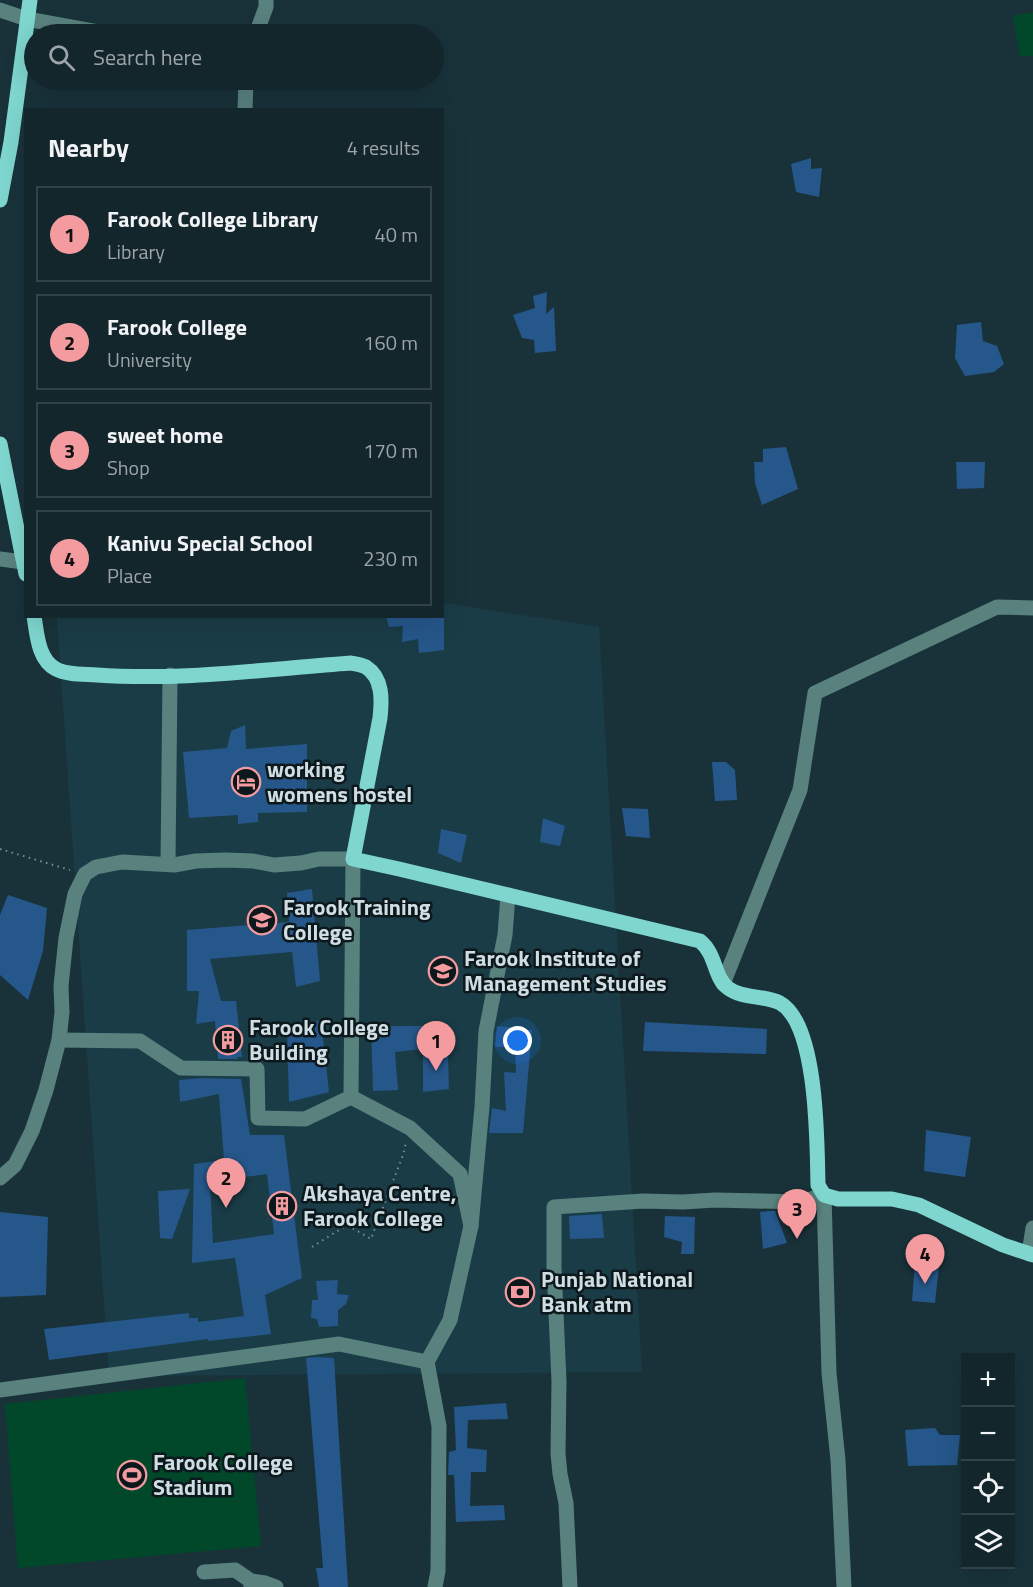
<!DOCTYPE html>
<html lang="en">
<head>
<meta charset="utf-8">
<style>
  body { margin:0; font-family:"Titillium Web",sans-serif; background:#1c2e34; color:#f1f3f6 }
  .controls { position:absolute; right:18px; bottom:18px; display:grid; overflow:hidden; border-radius:0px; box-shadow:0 6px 24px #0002 }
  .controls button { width:54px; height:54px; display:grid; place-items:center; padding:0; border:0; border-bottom:2px solid #324348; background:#13262c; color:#f1f3f6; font:30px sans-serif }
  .you { position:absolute; left:518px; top:1041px; width:21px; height:21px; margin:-15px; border:4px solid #fff; border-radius:50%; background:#1a73e8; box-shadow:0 0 0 9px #1a73e833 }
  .badge { display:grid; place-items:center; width:39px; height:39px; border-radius:50%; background:#f49b9f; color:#111; font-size:20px; font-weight:700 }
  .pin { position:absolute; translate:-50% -50px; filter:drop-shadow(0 2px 3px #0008) }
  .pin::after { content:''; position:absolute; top:32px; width:21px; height:18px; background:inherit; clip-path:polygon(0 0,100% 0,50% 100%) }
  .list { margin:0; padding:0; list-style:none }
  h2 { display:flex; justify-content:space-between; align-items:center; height:78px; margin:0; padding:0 24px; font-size:26px }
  h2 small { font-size:20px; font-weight:400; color:#9da5a9 }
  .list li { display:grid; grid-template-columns:39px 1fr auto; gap:18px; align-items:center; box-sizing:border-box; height:96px; margin:0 12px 12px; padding:0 12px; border:2px solid #324348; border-radius:0px }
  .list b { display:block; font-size:22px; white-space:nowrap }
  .list p { margin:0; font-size:20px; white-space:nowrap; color:#9da5a9 }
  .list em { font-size:20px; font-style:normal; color:#9da5a9 }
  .icon { flex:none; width:33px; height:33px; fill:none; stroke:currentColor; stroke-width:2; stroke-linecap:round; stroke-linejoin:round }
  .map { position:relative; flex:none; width:1033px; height:1587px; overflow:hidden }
  .search { position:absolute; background:#13262c; box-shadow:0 6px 24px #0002; left:24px; top:24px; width:420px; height:66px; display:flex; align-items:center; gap:15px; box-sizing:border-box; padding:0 21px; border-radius:33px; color:#9da5a9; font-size:22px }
  .panel { position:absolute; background:#13262c; box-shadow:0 6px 24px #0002; left:24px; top:108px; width:420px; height:510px; border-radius:0px }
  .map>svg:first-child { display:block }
</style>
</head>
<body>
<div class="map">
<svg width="1033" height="1587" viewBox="0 0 1033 1587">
  <rect width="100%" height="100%" fill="#19323a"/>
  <path fill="#1a3c47" d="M443,603L599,627L642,1372L109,1376L57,617L442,616Z"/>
  <g fill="#004829">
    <path d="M1033,12V56H1020L1013,16Z"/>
    <path d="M245,1378L261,1546L18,1568L5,1404Z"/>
  </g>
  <g fill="#25578a" fill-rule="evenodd">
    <path d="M811,158V169L822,168L819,197L796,192L791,164Z"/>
    <path d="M547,292L546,314L554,307L556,351L535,353L534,340L522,338L513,315L535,308L533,296Z"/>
    <path d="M981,322L983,341L997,346L1004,364L994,372L965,376L955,358L957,325Z"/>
    <path d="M786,447L798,489L762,505L755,483L754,462H763V449Z"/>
    <path d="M956,462H985L984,488L957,489Z"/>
    <path d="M386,616H444V650L419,653L418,639L402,642L403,626L389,627Z"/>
    <path d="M245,725L246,749L307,744V812L258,813V822L238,824V815L189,818L183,752L227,748L231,731Z"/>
    <path d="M712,762H726L735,770L737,800L715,801Z"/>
    <path d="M622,808L648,809L650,838L626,836Z"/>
    <path d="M543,818L565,826L560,846L540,842Z"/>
    <path d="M441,829L467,835L461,863L438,853Z"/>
    <path d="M312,889L320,981L296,987L292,952L210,959L221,1001H236L242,1057H237L238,1059H218L215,1021L196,1024L199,991H187V930L289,922L287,893Z"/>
    <path d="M8,895L47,908L43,951L28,1000L0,975V915Z"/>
    <path d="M321,1020L329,1092L289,1102L287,1030Z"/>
    <path d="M645,1022L767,1029L766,1054L643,1051Z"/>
    <path d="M371,1026H447L449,1089L423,1092V1049L395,1052L398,1090L373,1091Z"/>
    <path d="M497,1026L532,1030L523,1133H489L492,1108L506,1111L504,1072L516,1073L515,1047H495Z"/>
    <path d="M202,1078L241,1079L250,1135H284L302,1278L265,1295L271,1334L208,1341V1339L49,1360L44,1329L189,1313V1318H198V1322L244,1316L235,1258L192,1263L194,1164L224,1160L219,1094L180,1102L179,1080ZM267,1174L274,1234L213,1243L210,1182Z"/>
    <path d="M926,1130L971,1137L965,1177L924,1171Z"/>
    <path d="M190,1189L172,1239L160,1238L158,1191Z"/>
    <path d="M769,1211H775L787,1243L763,1249L760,1212Z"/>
    <path d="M0,1212L48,1217L46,1295L0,1297Z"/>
    <path d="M602,1214L604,1238L570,1239L569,1216Z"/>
    <path d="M665,1216L695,1217L694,1254H681L682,1242L664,1237Z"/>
    <path d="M917,1237L934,1239L932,1266H939L935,1303L912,1301Z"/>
    <path d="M338,1280L337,1294L349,1295L346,1304L338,1310V1326L319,1327L317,1319L311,1318L312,1300H318L316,1281Z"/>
    <path d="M317,1357L334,1358L348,1587H319L316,1568H323L306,1358Z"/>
    <path d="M506,1403L508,1419L468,1420L467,1448L487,1450L486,1472H471L470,1506L504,1505L505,1520L456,1522L454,1475H448L449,1452L456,1450L454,1407Z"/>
    <path d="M935,1428L940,1435H960L957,1465L908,1466L905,1430Z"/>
  </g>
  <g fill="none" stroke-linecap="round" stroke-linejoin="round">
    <g stroke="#7a8d94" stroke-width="2" stroke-dasharray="1.5 4.5" stroke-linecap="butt">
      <path d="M0,849L70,870"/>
      <path d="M312,1247L347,1225L371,1239L403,1155L406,1143"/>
    </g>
    <g stroke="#59827e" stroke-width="15">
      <path d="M0,10L27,19L109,34"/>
      <path d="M256,34L266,7V0"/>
      <path d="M245,110L246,80"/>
      <path d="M0,559L23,562"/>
      <path d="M168,864L170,675"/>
      <path d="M723,984L800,790L815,693L997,607L1033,608"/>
      <path d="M59,1040L140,1041L181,1068L257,1069L258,1118L305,1119L351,1097"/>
      <path d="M0,1178L15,1165L32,1131L46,1090L59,1040L62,1012L61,986L66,938L75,894L85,874L96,867L122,862L174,865L196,861L225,860L253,861L274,865L301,863L319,859H353L351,1097L410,1128L460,1174L471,1226"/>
      <path d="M1029,1254L1033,1228"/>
      <path d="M0,1390L339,1344L427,1362"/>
      <path d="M204,1572L235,1570L251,1581V1587"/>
      <path d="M251,1581L265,1583L276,1587"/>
      <path d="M435,1587L438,1571L439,1426L427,1362L450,1320L471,1226L482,1107L486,1031L505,935L508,895"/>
      <path d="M570,1587L566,1503L560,1474L558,1453L559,1381L554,1267V1207L643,1201L683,1202L715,1200L802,1202L824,1195L829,1373L838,1460L844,1587"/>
    </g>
    <g stroke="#7ed6ce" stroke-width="15">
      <path d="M0,200L11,142L30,0"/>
      <path d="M0,444L26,574"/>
      <path d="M34,616C37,634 38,660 56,669C67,675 84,674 97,675C181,681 267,669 351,663C356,664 362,665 366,667C383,678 382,700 380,718L353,859L399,869L700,941C717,955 713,976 728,988C742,999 765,995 780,1003C818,1024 817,1145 818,1185L824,1195L838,1199H892L919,1205L1003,1245L1033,1255"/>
    </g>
  </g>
  <defs>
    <g id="hotel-ring" transform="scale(1.5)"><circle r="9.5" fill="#0d181c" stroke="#f49b9f" stroke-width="1.5"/><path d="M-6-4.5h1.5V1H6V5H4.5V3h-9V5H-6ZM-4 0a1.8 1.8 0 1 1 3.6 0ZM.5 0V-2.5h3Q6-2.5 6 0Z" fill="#f49b9f"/></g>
    <g id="university-ring" transform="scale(1.5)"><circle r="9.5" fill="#0d181c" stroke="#f49b9f" stroke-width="1.5"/><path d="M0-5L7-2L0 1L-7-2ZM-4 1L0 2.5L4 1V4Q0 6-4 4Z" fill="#f49b9f"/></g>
    <g id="building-ring" transform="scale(1.5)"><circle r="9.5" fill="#0d181c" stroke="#f49b9f" stroke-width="1.5"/><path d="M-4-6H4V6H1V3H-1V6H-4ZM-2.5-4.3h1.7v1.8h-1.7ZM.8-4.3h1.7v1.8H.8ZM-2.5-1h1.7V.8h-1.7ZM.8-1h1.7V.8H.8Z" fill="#f49b9f"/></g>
    <g id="bank-ring" transform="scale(1.5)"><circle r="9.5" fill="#0d181c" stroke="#f49b9f" stroke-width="1.5"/><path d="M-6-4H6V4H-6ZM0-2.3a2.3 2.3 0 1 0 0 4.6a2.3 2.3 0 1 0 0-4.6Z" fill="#f49b9f"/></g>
    <g id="stadium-ring" transform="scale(1.5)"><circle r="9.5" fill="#0d181c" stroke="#f49b9f" stroke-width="1.5"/><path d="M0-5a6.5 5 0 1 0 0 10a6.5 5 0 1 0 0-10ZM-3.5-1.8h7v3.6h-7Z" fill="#f49b9f"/></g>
  </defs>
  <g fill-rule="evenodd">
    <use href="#hotel-ring" x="246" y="782"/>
    <use href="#university-ring" x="262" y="920"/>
    <use href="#university-ring" x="443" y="971"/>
    <use href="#building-ring" x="228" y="1040"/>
    <use href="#building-ring" x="282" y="1206"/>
    <use href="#bank-ring" x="520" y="1292"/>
    <use href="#stadium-ring" x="132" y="1475"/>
  </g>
  <g text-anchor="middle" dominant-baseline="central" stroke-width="5" stroke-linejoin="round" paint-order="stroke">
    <g font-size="22" font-weight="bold" fill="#cfdee3" stroke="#0d181c" text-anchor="start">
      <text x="267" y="769">working<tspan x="267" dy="25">womens hostel</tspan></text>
      <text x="283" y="907">Farook Training<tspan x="283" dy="25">College</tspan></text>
      <text x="464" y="958">Farook Institute of<tspan x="464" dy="25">Management Studies</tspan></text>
      <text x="249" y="1027">Farook College<tspan x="249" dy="25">Building</tspan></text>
      <text x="303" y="1193">Akshaya Centre,<tspan x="303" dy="25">Farook College</tspan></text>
      <text x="541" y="1279">Punjab National<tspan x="541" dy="25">Bank atm</tspan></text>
      <text x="153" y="1462">Farook College<tspan x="153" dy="25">Stadium</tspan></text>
    </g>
  </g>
</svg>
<div class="controls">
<button>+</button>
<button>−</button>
<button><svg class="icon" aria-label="locate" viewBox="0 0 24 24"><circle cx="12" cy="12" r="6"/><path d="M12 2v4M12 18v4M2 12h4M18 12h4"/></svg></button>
<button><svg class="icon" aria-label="layers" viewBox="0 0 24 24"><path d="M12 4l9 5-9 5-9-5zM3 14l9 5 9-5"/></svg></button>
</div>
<div class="you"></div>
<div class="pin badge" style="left:436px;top:1071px">1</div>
<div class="pin badge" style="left:226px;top:1208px">2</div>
<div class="pin badge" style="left:797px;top:1239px">3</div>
<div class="pin badge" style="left:925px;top:1284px">4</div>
<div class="search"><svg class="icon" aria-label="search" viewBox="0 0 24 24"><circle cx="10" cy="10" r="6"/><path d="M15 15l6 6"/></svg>Search here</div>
<section class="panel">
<h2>Nearby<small>4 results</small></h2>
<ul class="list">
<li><span class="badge">1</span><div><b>Farook College Library</b><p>Library</p></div><em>40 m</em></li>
<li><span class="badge">2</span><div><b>Farook College</b><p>University</p></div><em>160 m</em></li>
<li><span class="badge">3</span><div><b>sweet home</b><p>Shop</p></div><em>170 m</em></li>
<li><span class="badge">4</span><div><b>Kanivu Special School</b><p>Place</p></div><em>230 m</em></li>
</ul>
</section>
</div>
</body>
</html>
